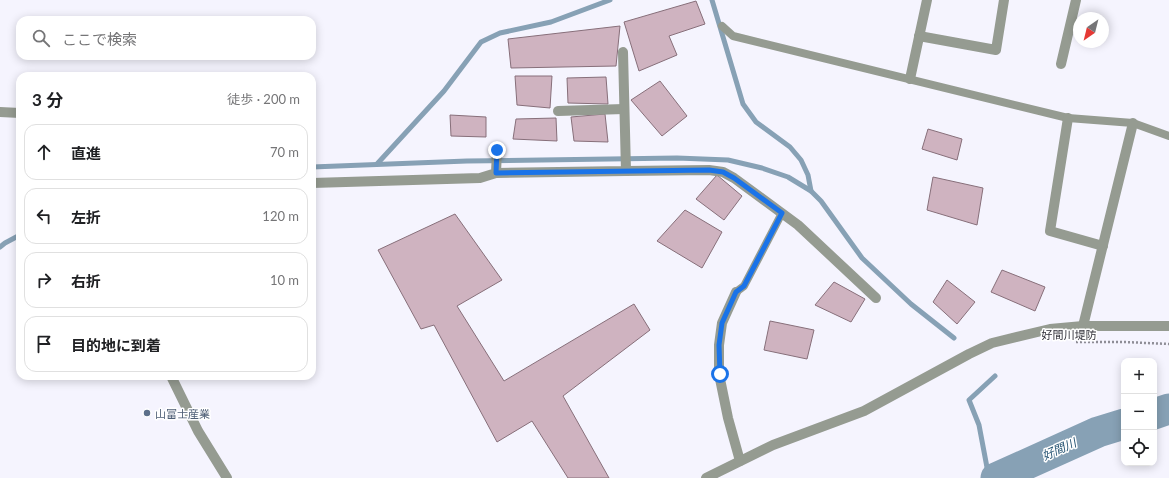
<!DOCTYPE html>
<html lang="ja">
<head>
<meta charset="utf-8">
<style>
  body { margin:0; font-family:Lato,"Noto Sans JP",sans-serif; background:#f6f6f6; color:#202124 }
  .controls { position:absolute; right:12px; bottom:12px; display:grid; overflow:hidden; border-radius:8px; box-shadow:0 2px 10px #0003 }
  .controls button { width:36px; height:36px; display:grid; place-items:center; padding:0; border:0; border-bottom:1px solid #e0e0e0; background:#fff; color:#202124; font:20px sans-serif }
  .compass { position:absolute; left:1073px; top:12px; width:36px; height:36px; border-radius:50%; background:#fff; box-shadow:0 2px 10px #0003; rotate:215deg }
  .stop { position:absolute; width:12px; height:12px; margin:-9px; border:3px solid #1a73e8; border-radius:50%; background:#fff }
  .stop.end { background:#1a73e8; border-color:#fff; box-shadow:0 1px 4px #0008 }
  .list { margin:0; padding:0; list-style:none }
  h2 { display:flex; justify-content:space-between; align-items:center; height:52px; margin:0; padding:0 16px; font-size:17px }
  h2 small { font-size:13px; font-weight:400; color:#757577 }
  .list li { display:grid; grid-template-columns:26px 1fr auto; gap:12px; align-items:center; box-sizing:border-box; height:56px; margin:0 8px 8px; padding:0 8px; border:1px solid #e0e0e0; border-radius:12px }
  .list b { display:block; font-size:15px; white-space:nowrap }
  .list em { font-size:13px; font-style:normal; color:#757577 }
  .icon { flex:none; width:22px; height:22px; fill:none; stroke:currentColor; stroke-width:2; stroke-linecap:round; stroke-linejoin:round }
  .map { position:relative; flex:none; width:1169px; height:478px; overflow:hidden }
  .search { position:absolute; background:#fff; box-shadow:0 2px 10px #0003; left:16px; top:16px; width:300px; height:44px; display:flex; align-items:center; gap:10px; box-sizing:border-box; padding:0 14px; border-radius:12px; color:#757577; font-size:15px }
  .panel { position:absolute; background:#fff; box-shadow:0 2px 10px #0003; left:16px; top:72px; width:300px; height:308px; border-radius:12px }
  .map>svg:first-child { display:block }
</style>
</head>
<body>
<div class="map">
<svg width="1169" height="478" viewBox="0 0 1169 478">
  <rect width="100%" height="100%" fill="#f5f4fe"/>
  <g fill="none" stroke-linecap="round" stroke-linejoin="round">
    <g stroke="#87a1b5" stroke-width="5">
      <path d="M712,0L743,104L756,122L790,147L801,160L808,175L811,191"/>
      <path d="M377,164L444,91L481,42L500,33L551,22L610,0"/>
      <path d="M312,167L467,161L677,158L728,160L762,168L788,177L811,191L821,201L862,258L911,304L954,338"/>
      <path d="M0,247L5,243L20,235"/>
      <path d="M989,478L979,425L969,400L995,376"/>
    </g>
    <g stroke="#87a1b5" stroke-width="31">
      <path d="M1154,414L1169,409"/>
      <path d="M996,478L1098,432L1124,424"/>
    </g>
  </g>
  <g fill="#cfb3c0" stroke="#876f7a">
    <path d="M696,1L705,24L669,36L677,55L639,71L624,22Z"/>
    <path d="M620,26L616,66L511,68L508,39Z"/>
    <path d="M515,76H552L550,108L517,105Z"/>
    <path d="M606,77L608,104L568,103L567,78Z"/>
    <path d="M660,81L687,116L662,136L631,100Z"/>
    <path d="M605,114L608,142L574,141L571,117Z"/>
    <path d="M450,115L486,117V137L451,136Z"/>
    <path d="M556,118L557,141L513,139L516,119Z"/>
    <path d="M928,129L962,139L957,160L922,149Z"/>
    <path d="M717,175L742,196L724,220L696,199Z"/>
    <path d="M933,177L983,188L977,225L927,210Z"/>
    <path d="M685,210L722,232L702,268L657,241Z"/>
    <path d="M455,214L502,280L457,306L504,381L634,304L650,330L563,396L609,478H568L532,421L497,442L434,325L421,329L378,250Z"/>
    <path d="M1002,270L1045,287L1035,311L991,292Z"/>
    <path d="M947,280L975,302L957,324L933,302Z"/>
    <path d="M834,282L865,299L851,322L815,305Z"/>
    <path d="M770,321L814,330L807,359L764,350Z"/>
  </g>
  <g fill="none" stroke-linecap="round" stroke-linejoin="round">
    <path stroke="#8e8d96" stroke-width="2.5" stroke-dasharray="2 2" stroke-linecap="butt" d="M1076,342H1124L1169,344"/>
    <g stroke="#959b91" stroke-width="8">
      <path d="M722,26L733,36L1068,118L1133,123L1169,136"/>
      <path d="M736,292L744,286L782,213"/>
    </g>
    <g stroke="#959b91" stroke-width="10">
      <path d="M919,36L996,50L1004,0"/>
      <path d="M1061,64L1076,0"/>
      <path d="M910,79L927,0"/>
      <path d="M558,111L624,109"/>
      <path d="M0,112L20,113"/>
      <path d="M1068,118L1050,231L1103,246"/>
      <path d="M626,171L709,170L723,172L734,178L798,225L876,298"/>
      <path d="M496,173L626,171L623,52"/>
      <path d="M312,183L480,178L496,173L497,150"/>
      <path d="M736,292L722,323L719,345V374L728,418L740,461"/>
      <path d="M1083,326L1133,123"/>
      <path d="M171,376L198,431L227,478"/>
      <path d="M706,478L773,445L864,411L969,354L992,343L1050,329L1083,326H1169"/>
    </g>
  </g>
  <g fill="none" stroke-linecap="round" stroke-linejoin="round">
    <path stroke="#1a73e8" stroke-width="5" d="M497,150L496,173L709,170L723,172L734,178L782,213L744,286L736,292L722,323L719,345L720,374"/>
  </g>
  <circle fill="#5c6f8a" stroke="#fff" stroke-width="1.5" cx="147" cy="413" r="4"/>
  <g text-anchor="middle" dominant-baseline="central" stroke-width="3" stroke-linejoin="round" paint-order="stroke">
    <g font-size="11" fill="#313039" stroke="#fff">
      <text x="1069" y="334">好間川堤防</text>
    </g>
    <g font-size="11" fill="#4e5e75" stroke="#fff" text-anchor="start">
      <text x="155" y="413">山富士産業</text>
    </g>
    <g font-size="12" font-style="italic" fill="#265473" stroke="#fff">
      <text transform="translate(1059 449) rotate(-24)">好間川</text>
    </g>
  </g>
</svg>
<div class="controls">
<button>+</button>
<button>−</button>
<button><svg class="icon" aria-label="locate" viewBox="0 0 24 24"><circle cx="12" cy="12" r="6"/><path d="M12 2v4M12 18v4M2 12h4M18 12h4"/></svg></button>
</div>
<svg class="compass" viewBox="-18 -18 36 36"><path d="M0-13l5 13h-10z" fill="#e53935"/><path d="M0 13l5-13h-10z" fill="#757577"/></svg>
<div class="stop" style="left:720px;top:374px"></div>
<div class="stop end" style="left:497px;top:150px"></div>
<div class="search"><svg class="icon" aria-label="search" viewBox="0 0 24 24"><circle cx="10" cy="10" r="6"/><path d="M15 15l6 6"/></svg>ここで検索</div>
<section class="panel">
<h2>3 分<small>徒歩 · 200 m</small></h2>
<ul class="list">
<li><svg class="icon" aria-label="ahead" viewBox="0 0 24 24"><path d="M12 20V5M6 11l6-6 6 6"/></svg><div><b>直進</b></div><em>70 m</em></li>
<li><svg class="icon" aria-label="left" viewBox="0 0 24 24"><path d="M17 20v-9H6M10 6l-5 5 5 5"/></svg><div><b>左折</b></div><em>120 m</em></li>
<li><svg class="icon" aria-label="right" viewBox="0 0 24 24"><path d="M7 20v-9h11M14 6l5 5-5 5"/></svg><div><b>右折</b></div><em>10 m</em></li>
<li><svg class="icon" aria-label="arrive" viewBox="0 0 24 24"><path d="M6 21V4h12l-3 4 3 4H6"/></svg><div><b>目的地に到着</b></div></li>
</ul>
</section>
</div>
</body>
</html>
